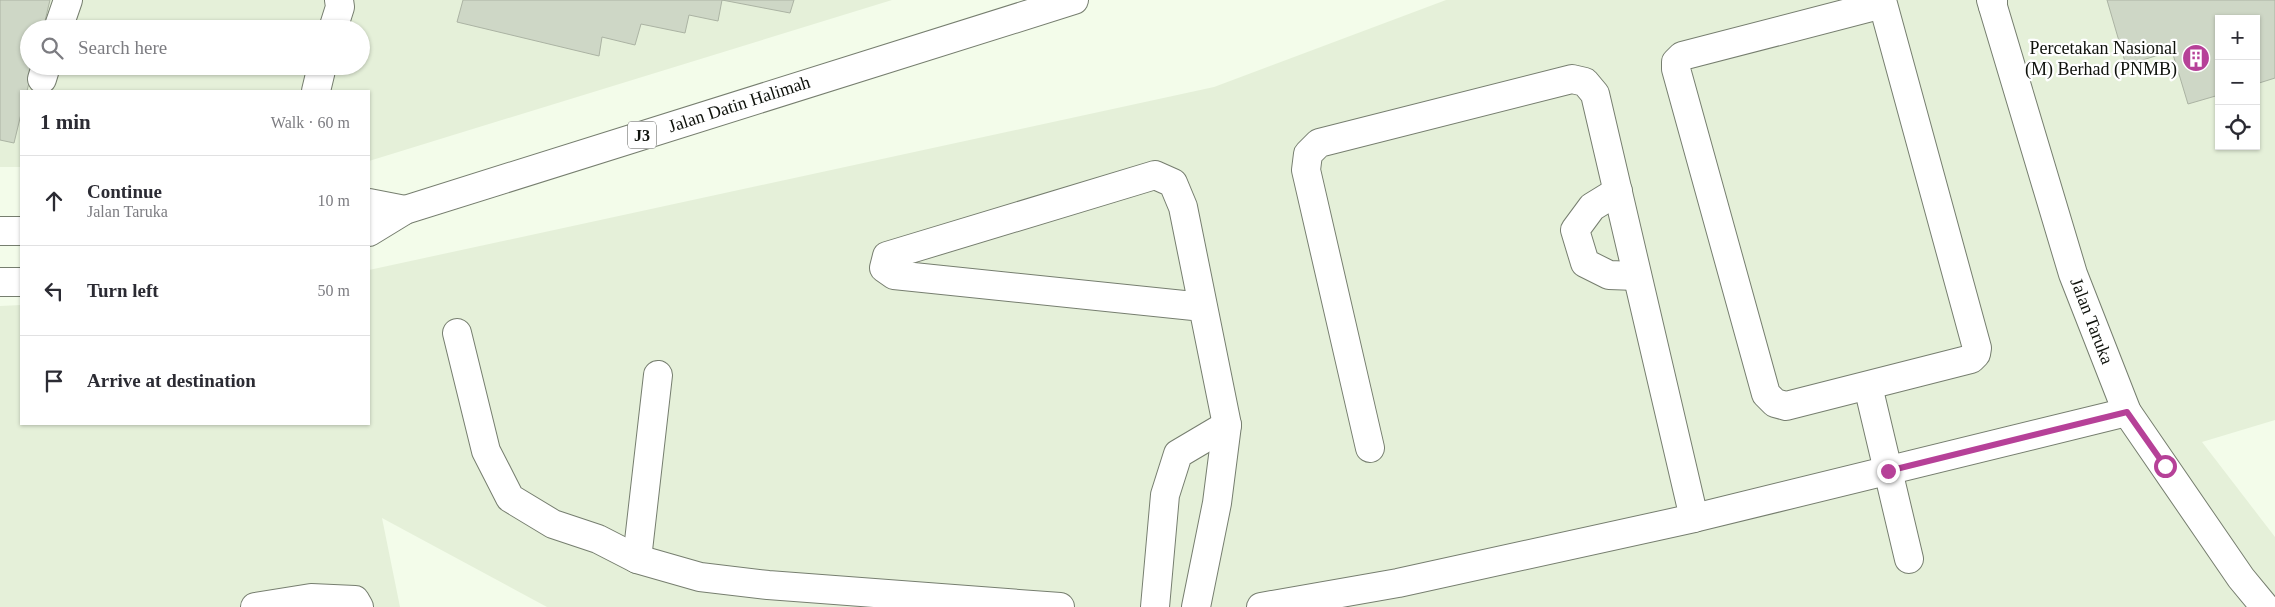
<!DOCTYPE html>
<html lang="en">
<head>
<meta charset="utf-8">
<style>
  body { margin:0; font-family:Georgia,serif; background:#f7f7f7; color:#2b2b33 }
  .controls { position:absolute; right:15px; top:15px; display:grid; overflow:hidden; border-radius:0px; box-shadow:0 1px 4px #0004 }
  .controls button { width:45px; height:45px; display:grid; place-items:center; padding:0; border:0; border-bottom:1px solid #e1e1e2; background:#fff; color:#2b2b33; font:25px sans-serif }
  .stop { position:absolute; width:15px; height:15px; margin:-11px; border:4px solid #b64198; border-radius:50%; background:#fff }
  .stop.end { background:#b64198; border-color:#fff; box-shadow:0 1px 5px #0008 }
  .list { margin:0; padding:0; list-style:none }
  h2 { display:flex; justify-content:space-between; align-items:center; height:65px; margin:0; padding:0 20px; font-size:21px }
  h2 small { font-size:16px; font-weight:400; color:#7c7c81 }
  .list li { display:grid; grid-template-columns:32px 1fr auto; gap:15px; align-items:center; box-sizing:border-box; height:90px; padding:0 20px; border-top:1px solid #e1e1e2 }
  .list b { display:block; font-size:19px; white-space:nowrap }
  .list p { margin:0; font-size:16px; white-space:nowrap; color:#7c7c81 }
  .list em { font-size:16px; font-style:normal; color:#7c7c81 }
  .icon { flex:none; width:28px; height:28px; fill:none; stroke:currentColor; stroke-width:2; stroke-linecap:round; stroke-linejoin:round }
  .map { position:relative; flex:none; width:2275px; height:607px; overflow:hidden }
  .search { position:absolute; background:#fff; box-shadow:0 1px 4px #0004; left:20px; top:20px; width:350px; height:55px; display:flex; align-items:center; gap:12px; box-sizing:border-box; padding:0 18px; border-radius:28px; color:#7c7c81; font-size:19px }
  .panel { position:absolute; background:#fff; box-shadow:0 1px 4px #0004; left:20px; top:90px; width:350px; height:335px; border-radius:0px }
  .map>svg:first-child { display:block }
</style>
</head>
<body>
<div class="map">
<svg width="2275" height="607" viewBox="0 0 2275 607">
  <rect width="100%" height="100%" fill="#f3fcea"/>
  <g fill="#e5f0d9" fill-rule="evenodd">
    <path d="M0,0H892L369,161V91H21V167H0ZM29,29H361V66H29Z"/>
    <path d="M1446,0H2275V420L2202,442L2275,537V607H547L382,518L400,607H0V306L21,305V424H369V270L1214,87ZM2219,19H2256V146H2219Z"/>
  </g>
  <g fill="#ced7c6" stroke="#abb3a3">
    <path d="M0,0H50L43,29H29V66H33L27,91H21V114L14,143L0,140Z"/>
    <path d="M463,0H794L790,13L722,0L718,21L689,15L685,33L641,24L635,45L602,37L599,56L457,22Z"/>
    <path d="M2107,0H2275V78L2256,84V19H2219V95L2188,104L2172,51L2126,65Z"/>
  </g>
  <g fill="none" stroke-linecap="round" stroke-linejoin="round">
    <g stroke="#767e6f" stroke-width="30">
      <g id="minor">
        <path d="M1991,0L2073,274L2127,412L2241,578L2265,607"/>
        <path d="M1883,4L1977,348L1976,354L1971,359L1786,406L1775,403L1766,394L1676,69V62L1682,56Z"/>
        <path d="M58,29L68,0"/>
        <path d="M333,29L340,7L339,0"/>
        <path d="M42,79L46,66"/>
        <path d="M316,91L322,66"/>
        <path d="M1618,191L1592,207L1575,230L1585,263L1609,275L1637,276"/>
        <path d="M457,333L486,451L510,498L553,524L598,539L637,559L700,577L768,585L1060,607"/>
        <path d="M1868,386L1909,559"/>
        <path d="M1370,448L1306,170L1308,154L1319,143L1572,79L1585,82L1595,94L1694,518"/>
        <path d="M637,559L658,375"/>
        <path d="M255,607L311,598L355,600L359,607"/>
        <path d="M1155,607L1165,495L1178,454L1227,425"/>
        <path d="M1196,607L1217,503L1227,425L1183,207L1173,183L1155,175L887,256L884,268L894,275L1203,307"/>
        <path d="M1261,607L1398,583L1694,518L2127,412"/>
      </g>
    </g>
    <g stroke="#767e6f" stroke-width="30">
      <g id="major">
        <path d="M1993,6V0"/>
        <path d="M369,203L405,210"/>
        <path d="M0,231H21"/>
        <path d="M369,232L405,210L1074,0"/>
        <path d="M0,282H21"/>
      </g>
    </g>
    <use href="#minor" stroke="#fff" stroke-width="28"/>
    <use href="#major" stroke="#fff" stroke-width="28"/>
  </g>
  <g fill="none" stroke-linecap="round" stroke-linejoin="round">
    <path stroke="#b64198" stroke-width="6" d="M1888,471L2127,412L2165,466"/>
  </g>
  <defs>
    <g id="building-disc" transform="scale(1.4375)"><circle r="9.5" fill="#b64198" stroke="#fff"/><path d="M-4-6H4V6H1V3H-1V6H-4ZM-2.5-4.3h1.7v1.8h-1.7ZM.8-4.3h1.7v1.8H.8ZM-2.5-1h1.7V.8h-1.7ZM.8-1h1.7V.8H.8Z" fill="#fff"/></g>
  </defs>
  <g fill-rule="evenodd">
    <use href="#building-disc" x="2196" y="58"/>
  </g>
  <g text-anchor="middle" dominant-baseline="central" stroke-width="4.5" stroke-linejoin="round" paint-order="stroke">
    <rect fill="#fff" stroke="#565854" stroke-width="1" x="628" y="121.5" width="28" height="27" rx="4"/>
    <g font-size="16" font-weight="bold" fill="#0e110b">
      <text x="642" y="135">J3</text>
    </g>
    <g font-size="18" fill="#0e110b" stroke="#fff" text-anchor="end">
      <text x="2177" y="48">Percetakan Nasional<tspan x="2177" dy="21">(M) Berhad (PNMB)</tspan></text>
    </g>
    <g font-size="18" fill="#0e110b" stroke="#fff">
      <text transform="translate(739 104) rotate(-18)">Jalan Datin Halimah</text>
      <text transform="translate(2092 321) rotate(69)">Jalan Taruka</text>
    </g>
  </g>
</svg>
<div class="controls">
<button>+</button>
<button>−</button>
<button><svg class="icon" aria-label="locate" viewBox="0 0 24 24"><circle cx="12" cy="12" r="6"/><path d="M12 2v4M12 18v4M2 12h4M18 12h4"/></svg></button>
</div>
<div class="stop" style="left:2165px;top:466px"></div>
<div class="stop end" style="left:1888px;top:471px"></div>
<div class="search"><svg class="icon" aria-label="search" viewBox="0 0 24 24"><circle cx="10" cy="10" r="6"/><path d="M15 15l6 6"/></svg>Search here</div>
<section class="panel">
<h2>1 min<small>Walk · 60 m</small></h2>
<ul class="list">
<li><svg class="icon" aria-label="ahead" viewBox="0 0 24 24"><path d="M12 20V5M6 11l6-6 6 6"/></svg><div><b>Continue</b><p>Jalan Taruka</p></div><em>10 m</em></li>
<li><svg class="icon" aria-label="left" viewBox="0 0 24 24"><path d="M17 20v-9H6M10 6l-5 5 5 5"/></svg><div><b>Turn left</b></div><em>50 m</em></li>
<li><svg class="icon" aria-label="arrive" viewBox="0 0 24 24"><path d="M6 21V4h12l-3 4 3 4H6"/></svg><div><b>Arrive at destination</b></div></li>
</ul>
</section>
</div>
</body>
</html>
